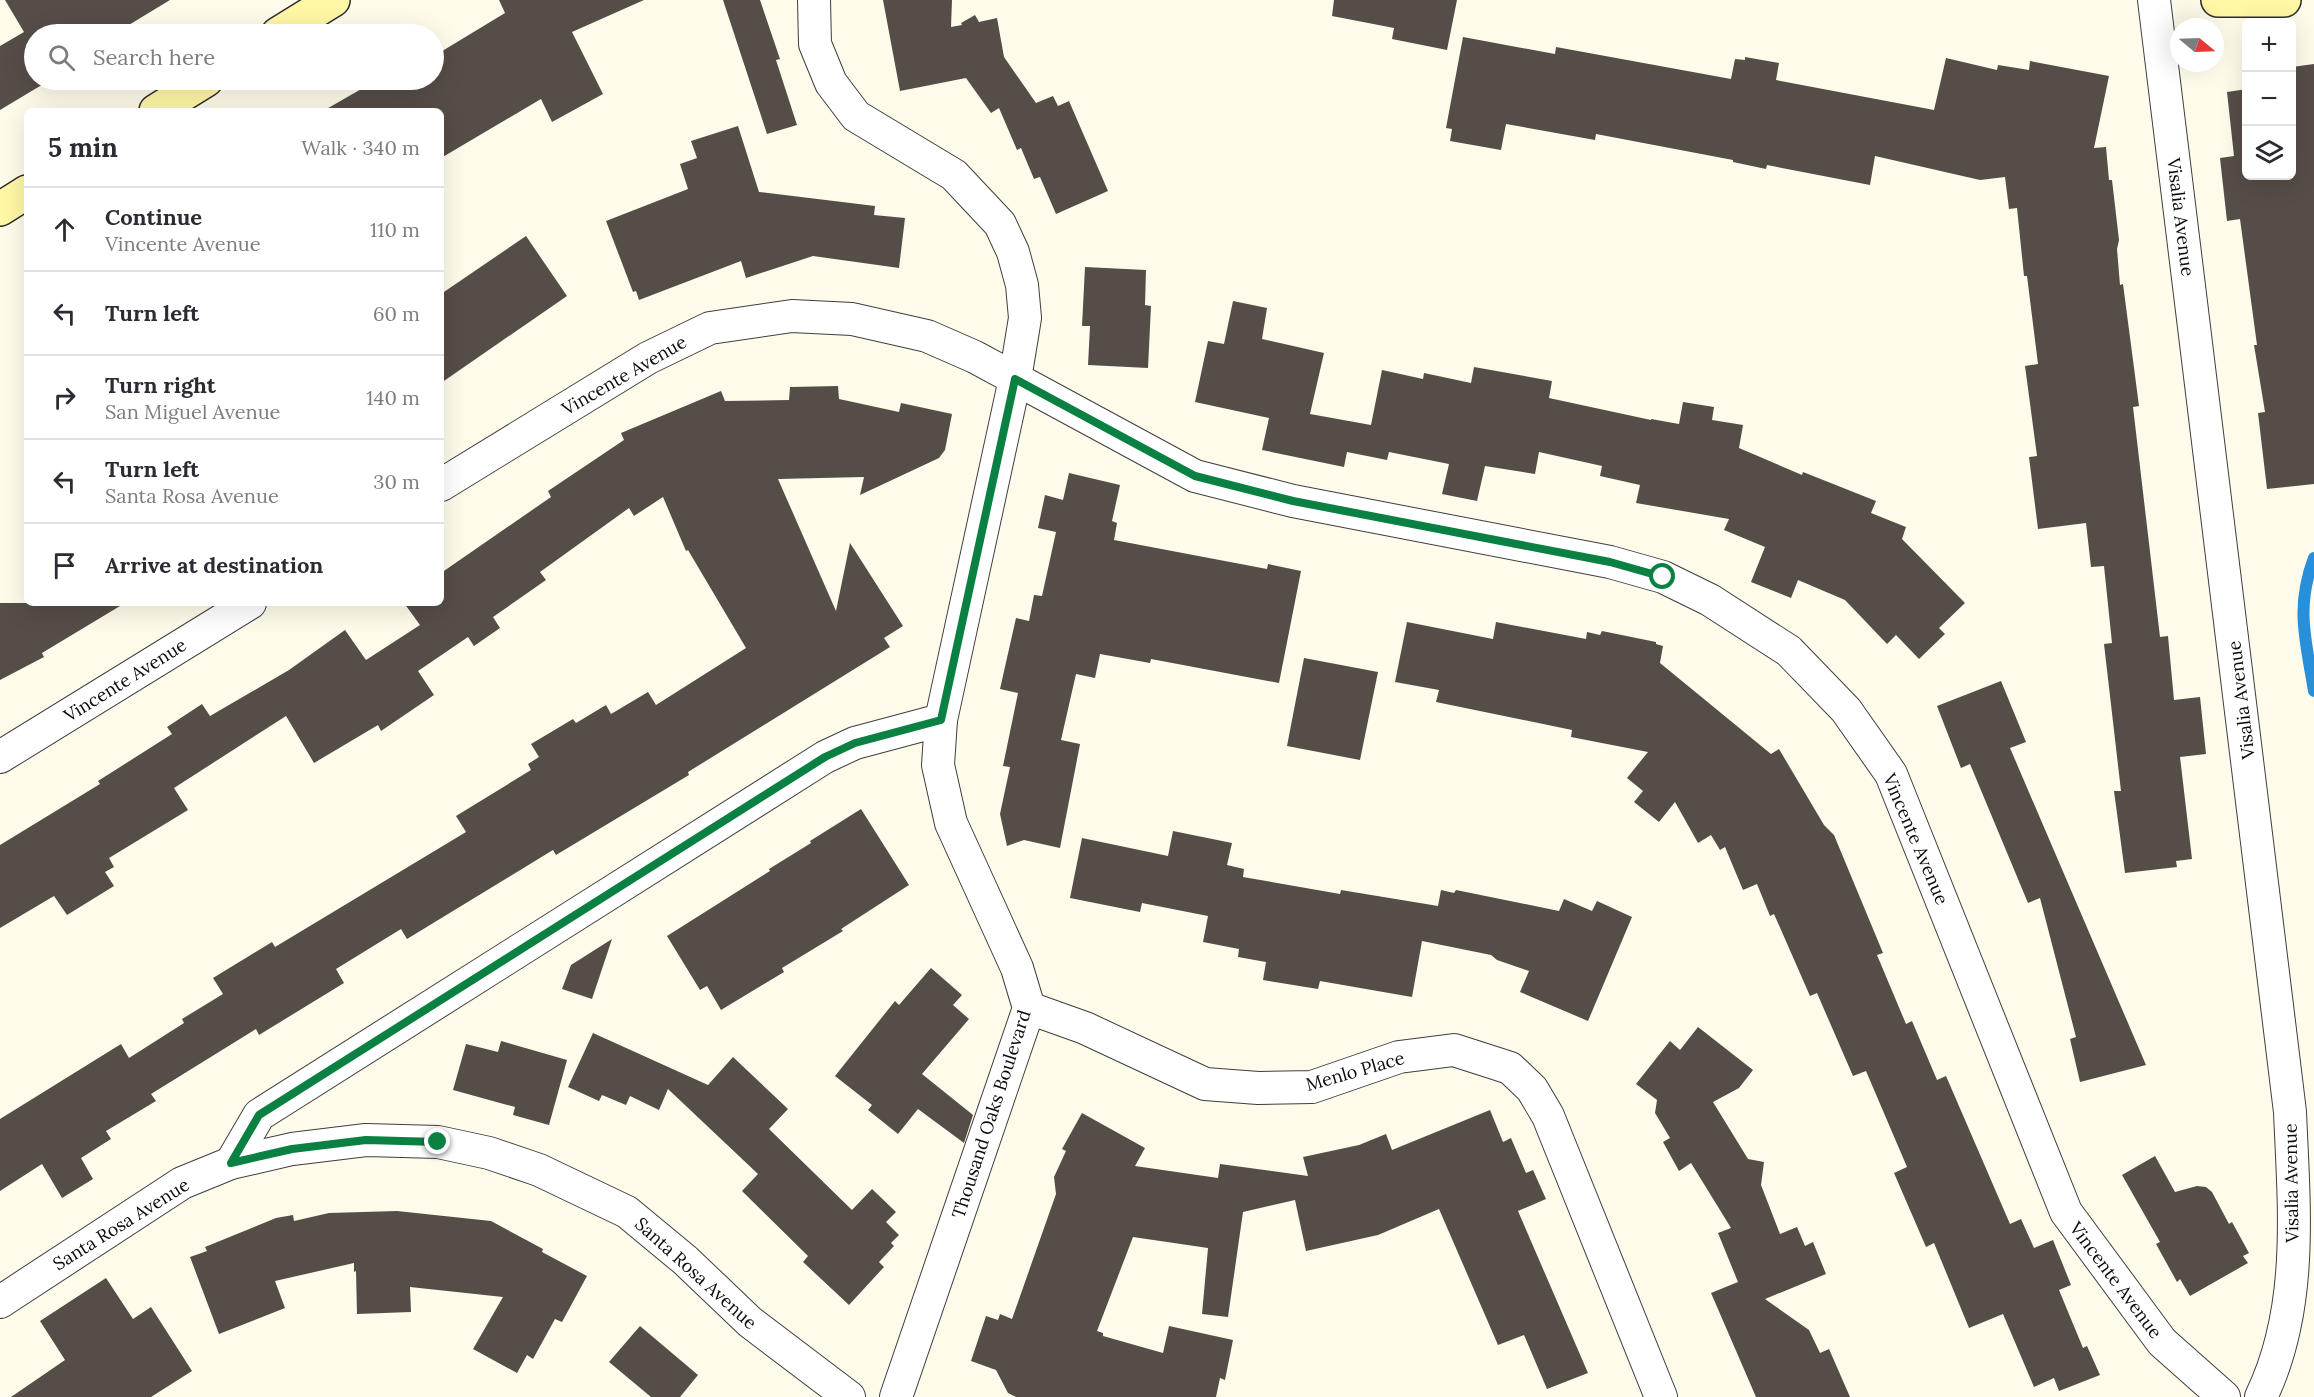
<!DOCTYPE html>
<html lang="en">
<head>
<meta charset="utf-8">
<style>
  body { margin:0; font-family:Lora,serif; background:#f7f7f7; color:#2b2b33 }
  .controls { position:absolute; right:18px; top:18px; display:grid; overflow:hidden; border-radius:9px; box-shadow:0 6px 24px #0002 }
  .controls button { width:54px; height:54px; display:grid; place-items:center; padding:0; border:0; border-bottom:2px solid #e1e1e2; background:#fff; color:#2b2b33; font:30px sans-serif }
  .compass { position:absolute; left:2170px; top:18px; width:54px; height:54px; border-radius:50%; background:#fff; box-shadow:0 6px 24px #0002; rotate:109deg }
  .stop { position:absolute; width:18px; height:18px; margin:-14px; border:4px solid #0b8043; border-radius:50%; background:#fff }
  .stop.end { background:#0b8043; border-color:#fff; box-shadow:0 2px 6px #0008 }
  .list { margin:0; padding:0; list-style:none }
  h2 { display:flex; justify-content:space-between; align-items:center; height:78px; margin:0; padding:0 24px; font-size:26px }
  h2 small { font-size:20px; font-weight:400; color:#7c7c81 }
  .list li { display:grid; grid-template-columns:39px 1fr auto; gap:18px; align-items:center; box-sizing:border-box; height:84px; padding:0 24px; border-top:2px solid #e1e1e2 }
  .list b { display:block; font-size:22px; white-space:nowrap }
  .list p { margin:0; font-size:20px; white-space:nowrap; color:#7c7c81 }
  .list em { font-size:20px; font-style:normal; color:#7c7c81 }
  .icon { flex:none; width:33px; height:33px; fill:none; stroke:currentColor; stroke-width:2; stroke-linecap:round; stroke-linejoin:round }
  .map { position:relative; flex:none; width:2314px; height:1397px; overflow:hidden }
  .search { position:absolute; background:#fff; box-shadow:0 6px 24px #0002; left:24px; top:24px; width:420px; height:66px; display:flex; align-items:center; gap:15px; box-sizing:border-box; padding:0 21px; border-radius:33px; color:#7c7c81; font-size:22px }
  .panel { position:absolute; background:#fff; box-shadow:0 6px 24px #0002; left:24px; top:108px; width:420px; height:498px; border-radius:9px }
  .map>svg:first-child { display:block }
</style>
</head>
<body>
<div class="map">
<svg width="2314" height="1397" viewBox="0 0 2314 1397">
  <rect width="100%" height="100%" fill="#fffbea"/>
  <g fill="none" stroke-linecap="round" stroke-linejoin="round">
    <path stroke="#288fdb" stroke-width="12" d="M2314,558C2295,608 2306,641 2314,691"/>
  </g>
  <g fill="#554d47">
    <path d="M5,0H170L114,34H34V80H50L0,110V46L24,32Z"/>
    <path d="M499,0H644L572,32L603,94L552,122L541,99L441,158V111H323L377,80H434V56L505,13Z"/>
    <path d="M723,0H760L780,59L776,60L797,125L767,134Z"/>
    <path d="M883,0H952L951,27L962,25L961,23L975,15L979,22L997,18L1004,57L1036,103L1053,96L1058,106L1069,101L1108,191L1056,214L1040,177L1034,179L1021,148L1017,150L999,108L991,113L966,78L900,91Z"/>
    <path d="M1334,0H1457L1447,50L1392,39L1394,28L1332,16Z"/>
    <path d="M1463,37L1555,54L1556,47L1731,79L1735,59L1745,60V57L1779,63L1776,80L1934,110L1946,58L1997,70L1998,65L2029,70L2030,61L2109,76L2094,148L2106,147L2109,180H2112L2119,240L2117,249L2120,285L2123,284L2139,406L2133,407L2160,637L2168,636L2174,700L2200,697L2206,754L2180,757L2192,859L2176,861L2177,867L2125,873L2114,791H2121L2104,644L2112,643L2104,566L2091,567L2086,523L2038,529L2029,457L2037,456L2025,366L2038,364L2027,276H2024L2017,208L2009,209L2005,177L1980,180L1875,156L1870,185L1767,165L1766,169L1733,162V160L1596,134L1595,140L1506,124L1501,150L1450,141L1452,129L1446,128Z"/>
    <path d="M2314,64V484L2267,489L2258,413L2265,412L2254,345H2257L2240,219L2227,221L2220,158L2234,156L2227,92L2247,89V176H2292V67Z"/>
    <path d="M738,126L759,192L875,206L874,215L905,218L899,268L813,256L746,278L741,261L639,300L636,291L633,292L606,221L688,189L680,164L697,158L691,141Z"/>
    <path d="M526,236L567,296L441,383V294Z"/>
    <path d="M1085,267L1146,270L1145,305L1151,306L1148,368L1088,365L1090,326H1082Z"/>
    <path d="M1233,301L1267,308L1262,339L1324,353L1310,414L1371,425L1382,370L1423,379L1424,373L1471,383L1474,367L1552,381L1549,398L1651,420V419L1679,424L1683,402L1714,407L1712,420L1743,425L1739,448L1802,475L1803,472L1876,501L1871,513L1906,527L1902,539L1965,603L1939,628L1945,634L1919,659L1896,635L1887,644L1845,600L1798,580L1791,598L1751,582L1765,547L1724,530L1729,519L1636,503L1640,485L1600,476L1602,466L1539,452L1535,474L1485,466L1477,501L1442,494L1449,464L1389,452L1387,460L1347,452L1344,467L1262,450L1269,418L1195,402L1208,341L1224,344Z"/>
    <path d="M838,386L839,399L899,412L901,403L952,414L945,450L939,458L860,495L864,477L778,479L836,611L850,543L903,626L884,638L890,647L688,772L689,775L556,855L553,850L407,939L401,929L336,969L344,983L259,1035L256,1029L151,1094L156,1101L106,1131L111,1139L81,1158L93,1179L62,1198L42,1164L0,1191V1119L121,1044L129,1058L184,1023L182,1019L223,994L213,978L272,942L275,947L466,832L456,816L531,770L528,764L539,757L531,744L573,719L576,723L606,705L611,714L648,692L656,705L746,648L688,550L686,551L663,497L634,516L629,508L540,572L546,580L493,617L500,628L474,646L468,637L418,671L434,695L381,731L378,725L314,763L286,716L174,788L188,810L109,858L114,867L105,872L114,886L67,915L54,896L0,928V845L100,784L98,781L172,734L167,727L202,704L210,716L289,670L345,630L366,660L420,625L404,603H441V573L551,497L548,491L624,440L621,433L721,391L725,401L789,400L790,387Z"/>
    <path d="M1069,473L1120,485L1112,521L1117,523L1114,540L1267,569L1268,564L1301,571L1279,683L1151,659L1150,663L1100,654L1095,678L1076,674L1061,740L1080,744L1060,848L1024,840L1007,846L1000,814L1010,767L1003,766L1018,693L1000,689L1016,618L1029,621L1034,595L1042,596L1056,532L1038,528L1045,495L1063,500Z"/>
    <path d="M0,603H125L42,653L44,657L0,680Z"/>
    <path d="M1407,622L1493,639L1496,622L1586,639L1587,632L1600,635L1602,631L1656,642V644L1663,646L1660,663L1771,754L1779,749L1824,825L1834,835L1883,953L1877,955L1906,1024L1912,1021L1937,1080L1946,1076L2010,1224L2021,1219L2034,1248L2053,1240L2071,1285L2059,1290L2083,1348L2087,1346L2100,1375L2059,1391L2054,1378L2034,1387L2003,1314L1969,1328L1934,1243L1926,1247L1894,1173L1907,1167L1866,1071L1853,1076L1817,993L1810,996L1774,914L1770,916L1757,884L1743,890L1725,847L1720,850L1711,835L1698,843L1675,802L1659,822L1634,802L1643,791L1627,778L1648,752L1571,737L1572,730L1436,702L1439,690L1395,682Z"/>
    <path d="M1304,658L1378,672L1360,760L1287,746Z"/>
    <path d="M2001,681L2026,742L2010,748L2146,1065L2080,1082L2070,1039L2076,1037L2040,898L2028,903L1970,764L1961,768L1937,706Z"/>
    <path d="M861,809L909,885L841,929L843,931L782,968L784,972L721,1010L707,986L700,990L667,936L770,871L769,869L811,843L810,841Z"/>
    <path d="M1173,831L1232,843L1227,865L1244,869L1243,877L1340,894L1341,890L1438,906L1441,890L1454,893L1456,890L1559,911L1564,899L1592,911L1597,901L1632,917L1588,1021L1520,992L1529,971L1497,960L1491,955L1422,941L1412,997L1320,981L1318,989L1263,980L1266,962L1238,957L1239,949L1203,942L1208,916L1142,903L1140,912L1070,898L1082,838L1168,856Z"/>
    <path d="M612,939L592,999L562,989L571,965Z"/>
    <path d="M931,968L962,995L953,1005L969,1019L922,1074L973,1115L964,1143L918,1109L898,1134L868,1110L872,1105L835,1076L895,1001L899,1005Z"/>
    <path d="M1698,1027L1753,1070L1739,1088L1713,1102L1748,1159L1764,1162L1761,1185L1780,1234L1797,1227L1805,1246L1813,1242L1826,1274L1765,1299L1809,1330L1820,1353L1829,1349L1850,1397H1756L1711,1293L1738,1282L1718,1233L1731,1228L1691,1163L1679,1171L1663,1142L1670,1138L1655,1113L1657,1100L1636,1084L1670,1041L1680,1050Z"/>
    <path d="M593,1033L708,1085L733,1057L788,1109L769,1129L852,1210L872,1189L896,1212L886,1222L899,1235L891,1243L894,1246L879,1262L884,1267L849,1305L803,1262L808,1256L742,1191L758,1174L668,1089L659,1110L630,1096L626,1105L602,1095L599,1101L568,1087Z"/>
    <path d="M501,1041L567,1060L549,1125L513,1115L515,1107L453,1090L466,1044L498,1052Z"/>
    <path d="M1490,1110L1503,1142L1511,1138L1526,1173L1533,1170L1546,1199L1518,1211L1588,1373L1547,1389L1524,1335L1498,1345L1439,1209L1378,1235L1306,1251L1295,1200L1243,1212L1228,1317L1202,1314L1208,1248L1133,1237L1097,1331L1103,1333V1336L1163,1353L1169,1326L1233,1340L1225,1380L1220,1378L1216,1397H1016L1008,1393L996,1370L971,1361L986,1316L998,1320L1000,1314L1012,1319L1056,1194L1054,1177L1066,1151L1062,1149L1082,1113L1145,1148L1135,1166L1218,1178L1220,1164L1308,1176L1303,1157L1359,1145L1386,1134L1392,1150Z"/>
    <path d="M2155,1156L2175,1192L2197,1186L2206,1187L2212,1192L2229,1224L2232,1222L2249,1253L2243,1256L2248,1263L2190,1296L2180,1279L2177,1282L2156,1244L2160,1242L2122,1175Z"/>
    <path d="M397,1211L491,1221L543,1249L542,1252L587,1276L562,1322L555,1319L533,1359L527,1355L517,1373L473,1349L503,1297L410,1287L411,1312L357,1314L356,1271L354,1272V1263L275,1281L285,1308L219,1334L190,1257L207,1251L205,1247L276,1218L293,1215L294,1221L329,1213Z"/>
    <path d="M106,1278L133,1319L151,1307L192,1371L151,1397H11L65,1360L40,1321Z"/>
    <path d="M640,1326L698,1375L680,1397H651L609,1362Z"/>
  </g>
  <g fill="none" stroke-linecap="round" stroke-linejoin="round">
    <g stroke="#3e3e3e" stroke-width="34">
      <g id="street">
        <path d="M814,0L815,44L831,83L856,116L954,175L1000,224L1013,252L1022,285L1025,318L1015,379L941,720L938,765L951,823L1017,968L1029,1008L896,1397"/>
        <path d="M2154,0L2290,1112C2294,1208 2304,1308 2261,1397"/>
        <path d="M441,485L648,358L710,328L792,316L852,319L927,336L975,357L1195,476L1293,501L1610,562L1663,577L1710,600L1789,651L1846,710L1891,774L2066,1212L2162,1342L2224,1397"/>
        <path d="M0,757L250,603"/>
        <path d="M1029,1008L1085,1028L1205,1084L1258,1088L1312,1087L1399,1057L1454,1050L1510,1068L1532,1089L1548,1116L1661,1397"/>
        <path d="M231,1163L259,1115L825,757L855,743L941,720"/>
        <path d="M0,1302L182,1183L231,1163L292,1149L366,1140L438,1142L489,1153L539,1170L627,1212L685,1260L750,1322L849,1397"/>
      </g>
    </g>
    <g stroke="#2d2d2d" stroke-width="36">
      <g id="secondary">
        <path d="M2218,0H2284"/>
        <path d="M278,34L333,0"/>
        <path d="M156,111L206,80"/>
        <path d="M0,209L27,192"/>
      </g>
    </g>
    <use href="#street" stroke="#fff" stroke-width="32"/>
    <use href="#secondary" stroke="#fff7a5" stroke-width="33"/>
  </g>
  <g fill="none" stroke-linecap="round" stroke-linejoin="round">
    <path stroke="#0b8043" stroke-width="8" d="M438,1142L366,1140L292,1149L231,1163L259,1115L825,757L855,743L941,720L1015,379L1195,476L1293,501L1610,562L1663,577"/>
  </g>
  <g text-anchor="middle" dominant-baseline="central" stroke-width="6" stroke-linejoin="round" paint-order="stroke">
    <g font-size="18" fill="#0b0b0b" stroke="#fff">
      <text transform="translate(2181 217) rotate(83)">Visalia Avenue</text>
      <text transform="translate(624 375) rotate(-30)">Vincente Avenue</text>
      <text transform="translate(125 680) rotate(-32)">Vincente Avenue</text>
      <text transform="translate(2241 700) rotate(-97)">Visalia Avenue</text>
      <text transform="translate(1916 839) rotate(67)">Vincente Avenue</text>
      <text transform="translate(1355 1071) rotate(-16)">Menlo Place</text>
      <text transform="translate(991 1114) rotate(-72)">Thousand Oaks Boulevard</text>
      <text transform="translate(2291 1183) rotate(-91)">Visalia Avenue</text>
      <text transform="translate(121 1224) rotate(-32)">Santa Rosa Avenue</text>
      <text transform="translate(696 1273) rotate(42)">Santa Rosa Avenue</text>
      <text transform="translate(2116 1280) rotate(53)">Vincente Avenue</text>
    </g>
  </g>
</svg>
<div class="controls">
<button>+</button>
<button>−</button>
<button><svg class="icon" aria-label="layers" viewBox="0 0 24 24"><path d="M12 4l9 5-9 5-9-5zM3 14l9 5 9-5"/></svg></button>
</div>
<svg class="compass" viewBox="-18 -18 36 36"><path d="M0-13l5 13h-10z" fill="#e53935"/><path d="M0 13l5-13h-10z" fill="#7c7c81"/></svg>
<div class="stop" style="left:1663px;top:577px"></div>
<div class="stop end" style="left:438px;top:1142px"></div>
<div class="search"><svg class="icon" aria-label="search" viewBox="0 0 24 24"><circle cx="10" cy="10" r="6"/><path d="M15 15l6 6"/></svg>Search here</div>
<section class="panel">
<h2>5 min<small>Walk · 340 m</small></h2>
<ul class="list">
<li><svg class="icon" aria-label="ahead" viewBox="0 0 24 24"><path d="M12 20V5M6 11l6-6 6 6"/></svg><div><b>Continue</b><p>Vincente Avenue</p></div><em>110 m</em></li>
<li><svg class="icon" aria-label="left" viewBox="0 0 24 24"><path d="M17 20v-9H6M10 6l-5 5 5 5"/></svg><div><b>Turn left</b></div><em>60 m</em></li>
<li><svg class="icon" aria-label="right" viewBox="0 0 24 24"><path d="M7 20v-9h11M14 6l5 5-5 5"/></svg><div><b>Turn right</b><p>San Miguel Avenue</p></div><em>140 m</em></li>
<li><svg class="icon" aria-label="left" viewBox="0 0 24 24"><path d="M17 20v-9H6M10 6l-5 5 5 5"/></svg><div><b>Turn left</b><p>Santa Rosa Avenue</p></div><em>30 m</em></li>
<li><svg class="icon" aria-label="arrive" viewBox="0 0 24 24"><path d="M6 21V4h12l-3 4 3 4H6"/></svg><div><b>Arrive at destination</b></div></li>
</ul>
</section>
</div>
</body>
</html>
